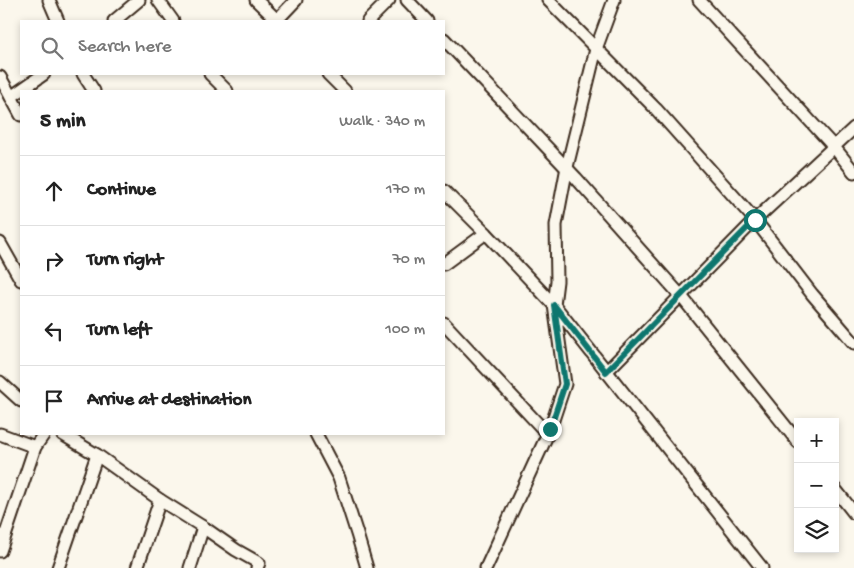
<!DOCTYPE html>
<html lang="en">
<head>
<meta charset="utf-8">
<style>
  body { margin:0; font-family:"Gochi Hand",sans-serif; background:#f2f2f2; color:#222 }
  .controls { position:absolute; right:15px; bottom:15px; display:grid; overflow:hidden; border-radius:0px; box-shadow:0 2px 8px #0003 }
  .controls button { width:45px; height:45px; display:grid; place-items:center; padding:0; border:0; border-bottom:1px solid #e0e0e0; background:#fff; color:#222; font:25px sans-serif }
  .stop { position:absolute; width:15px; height:15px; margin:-11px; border:4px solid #0f766e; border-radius:50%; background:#fff }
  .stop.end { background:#0f766e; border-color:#fff; box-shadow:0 1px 5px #0008 }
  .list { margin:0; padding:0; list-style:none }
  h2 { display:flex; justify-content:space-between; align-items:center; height:65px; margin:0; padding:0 20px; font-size:21px }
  h2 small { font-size:16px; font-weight:400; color:#767676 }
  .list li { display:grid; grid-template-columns:32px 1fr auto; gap:15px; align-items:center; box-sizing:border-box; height:70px; padding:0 20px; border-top:1px solid #e0e0e0 }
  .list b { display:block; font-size:19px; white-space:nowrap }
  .list em { font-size:16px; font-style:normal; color:#767676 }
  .icon { flex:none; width:28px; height:28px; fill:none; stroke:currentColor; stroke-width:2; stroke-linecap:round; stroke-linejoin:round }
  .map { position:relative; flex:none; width:854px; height:568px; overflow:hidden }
  .search { position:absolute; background:#fff; box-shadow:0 2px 8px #0003; left:20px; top:20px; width:425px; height:55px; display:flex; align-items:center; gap:12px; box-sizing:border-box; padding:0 18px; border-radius:0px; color:#767676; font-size:19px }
  .panel { position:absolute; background:#fff; box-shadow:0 2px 8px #0003; left:20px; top:90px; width:425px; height:345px; border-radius:0px }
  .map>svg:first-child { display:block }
</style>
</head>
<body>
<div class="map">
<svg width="854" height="568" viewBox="0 0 854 568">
  <rect width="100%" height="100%" fill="#fbf7ec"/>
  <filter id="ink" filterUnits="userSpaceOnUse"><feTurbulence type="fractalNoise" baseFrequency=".02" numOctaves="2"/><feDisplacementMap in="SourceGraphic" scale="10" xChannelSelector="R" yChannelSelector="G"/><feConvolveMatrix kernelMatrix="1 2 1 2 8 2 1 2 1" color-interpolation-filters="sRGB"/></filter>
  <g filter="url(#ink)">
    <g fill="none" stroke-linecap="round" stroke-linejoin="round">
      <g stroke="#3b2a1e" stroke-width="15">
        <g id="minor">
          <path d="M49,0L58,21"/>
          <path d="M158,0L173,21"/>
          <path d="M256,0L278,21"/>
          <path d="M407,0L427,21"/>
          <path d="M548,0L656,109L755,220L812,294L854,343"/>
          <path d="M699,0L834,147L854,172"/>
          <path d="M277,20L296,0"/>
          <path d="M114,21L139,0"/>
          <path d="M368,21L389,0"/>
          <path d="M444,39L576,178L681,296L798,442"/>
          <path d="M83,74L94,91"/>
          <path d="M210,74L227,91"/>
          <path d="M328,74L345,91"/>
          <path d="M0,77L21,115"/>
          <path d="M11,97L44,74"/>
          <path d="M444,191L486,233L554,305L762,568"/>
          <path d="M0,243L21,280"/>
          <path d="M444,264L486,233"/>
          <path d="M444,323L540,426L548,433"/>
          <path d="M606,372L755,220L854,128"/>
          <path d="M0,382L21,401"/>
          <path d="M0,434L35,447"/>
          <path d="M62,434L97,455L160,500L203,527L190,568"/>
          <path d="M316,434L339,478L357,534L367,568"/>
          <path d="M835,489L854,513"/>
          <path d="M203,527L236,550L259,563L257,568"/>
          <path d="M0,551L35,447L44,434"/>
          <path d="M58,568L97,455"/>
          <path d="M137,568L160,500"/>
          <path d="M486,568L550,429L565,384L554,305L557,281L556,225L567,167L596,49L614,0"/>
        </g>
      </g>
      <use href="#minor" stroke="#fbf7ec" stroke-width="11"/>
    </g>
  </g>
  <g fill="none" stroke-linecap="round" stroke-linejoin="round" filter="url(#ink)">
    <path stroke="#0f766e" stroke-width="6" d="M550,429L565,384L554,305L606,372L755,220"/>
  </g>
</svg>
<div class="controls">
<button>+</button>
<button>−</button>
<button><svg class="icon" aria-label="layers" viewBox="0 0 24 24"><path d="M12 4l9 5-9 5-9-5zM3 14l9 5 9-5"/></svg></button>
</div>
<div class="stop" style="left:755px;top:220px"></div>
<div class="stop end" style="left:550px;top:429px"></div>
<div class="search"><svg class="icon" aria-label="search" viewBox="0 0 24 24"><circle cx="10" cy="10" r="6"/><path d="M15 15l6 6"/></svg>Search here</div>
<section class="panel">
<h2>5 min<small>Walk · 340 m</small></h2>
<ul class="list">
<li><svg class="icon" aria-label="ahead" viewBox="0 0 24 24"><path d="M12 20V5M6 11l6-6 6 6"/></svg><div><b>Continue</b></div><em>170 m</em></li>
<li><svg class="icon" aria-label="right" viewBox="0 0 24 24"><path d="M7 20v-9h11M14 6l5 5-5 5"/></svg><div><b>Turn right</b></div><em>70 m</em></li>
<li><svg class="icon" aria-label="left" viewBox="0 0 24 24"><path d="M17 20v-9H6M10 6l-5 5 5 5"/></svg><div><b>Turn left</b></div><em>100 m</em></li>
<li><svg class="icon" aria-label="arrive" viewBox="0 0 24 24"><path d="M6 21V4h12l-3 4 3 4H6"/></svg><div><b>Arrive at destination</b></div></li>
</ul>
</section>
</div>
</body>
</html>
